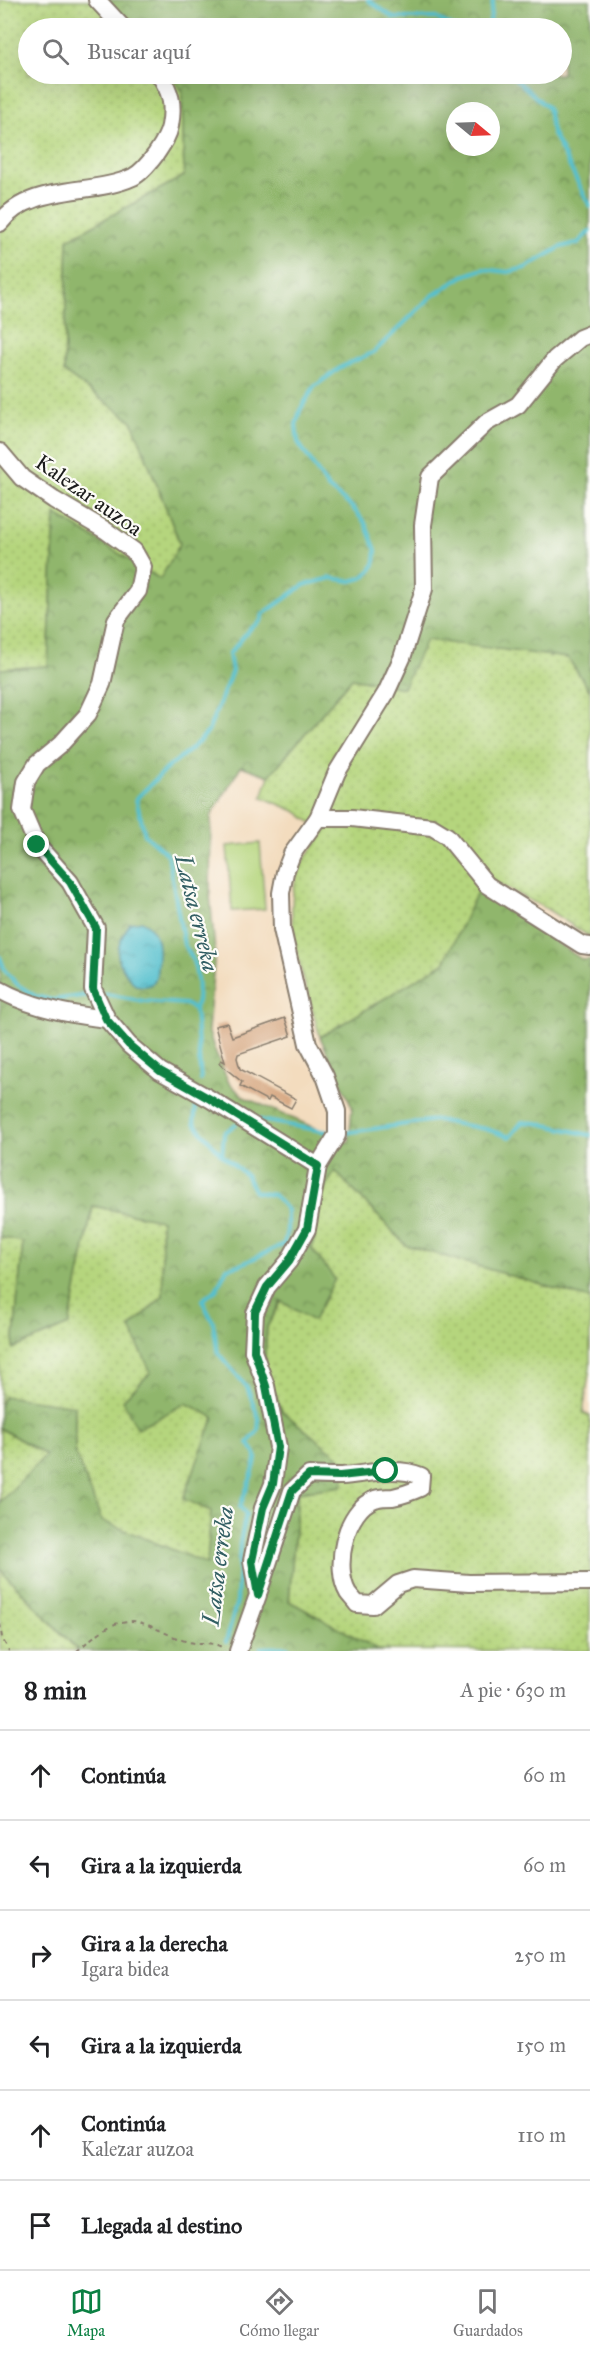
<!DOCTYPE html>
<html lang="es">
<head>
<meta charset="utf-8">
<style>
  body { margin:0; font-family:"IM FELL Great Primer",serif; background:#f6f6f6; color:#202124 }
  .compass { position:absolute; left:446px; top:102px; width:54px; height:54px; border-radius:50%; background:#fff; box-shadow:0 6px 24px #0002; rotate:109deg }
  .stop { position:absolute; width:18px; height:18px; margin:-14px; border:4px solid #0b8043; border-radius:50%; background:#fff }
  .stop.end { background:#0b8043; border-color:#fff; box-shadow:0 2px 6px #0008 }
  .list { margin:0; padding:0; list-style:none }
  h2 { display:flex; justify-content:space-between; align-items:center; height:78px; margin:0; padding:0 24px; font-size:26px }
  h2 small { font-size:20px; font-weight:400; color:#757577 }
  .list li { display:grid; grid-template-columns:39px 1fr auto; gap:18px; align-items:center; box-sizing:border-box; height:90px; padding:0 24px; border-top:2px solid #e0e0e0 }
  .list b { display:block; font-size:22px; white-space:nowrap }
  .list p { margin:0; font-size:20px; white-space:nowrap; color:#757577 }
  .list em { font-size:20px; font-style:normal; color:#757577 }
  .icon { flex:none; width:33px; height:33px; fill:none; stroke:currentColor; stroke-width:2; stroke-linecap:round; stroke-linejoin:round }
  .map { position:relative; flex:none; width:590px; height:1651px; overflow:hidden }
  .search { position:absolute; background:#fff; box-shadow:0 6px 24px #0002; left:18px; right:18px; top:18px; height:66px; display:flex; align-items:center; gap:15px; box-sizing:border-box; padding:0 21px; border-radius:33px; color:#757577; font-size:22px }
  .sheet { height:618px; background:#fff }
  nav { display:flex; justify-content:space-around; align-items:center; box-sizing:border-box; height:84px; border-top:2px solid #e0e0e0; background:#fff; font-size:16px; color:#757577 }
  nav a { display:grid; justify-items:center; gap:3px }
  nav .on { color:#0b8043 }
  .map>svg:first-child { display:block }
</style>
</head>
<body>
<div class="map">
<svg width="590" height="1651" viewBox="0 0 590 1651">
  <defs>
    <pattern id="grass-dots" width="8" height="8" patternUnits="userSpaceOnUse" patternTransform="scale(1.5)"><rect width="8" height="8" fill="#b5d57d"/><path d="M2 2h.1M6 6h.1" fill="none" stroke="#9bb66b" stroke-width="1.8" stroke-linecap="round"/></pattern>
    <pattern id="forest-crowns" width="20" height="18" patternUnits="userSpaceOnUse" patternTransform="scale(1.5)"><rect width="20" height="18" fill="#90b66c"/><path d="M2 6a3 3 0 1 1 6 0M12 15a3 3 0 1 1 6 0" fill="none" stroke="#759358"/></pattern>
    <pattern id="water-ripples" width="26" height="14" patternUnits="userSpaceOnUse" patternTransform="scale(1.5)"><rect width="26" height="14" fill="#54c0ce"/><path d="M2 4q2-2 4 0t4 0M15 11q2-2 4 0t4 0" fill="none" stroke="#49a4b0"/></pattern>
  </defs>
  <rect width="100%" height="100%" fill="#fdfcf7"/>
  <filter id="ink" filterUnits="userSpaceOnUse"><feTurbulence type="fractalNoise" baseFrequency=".0167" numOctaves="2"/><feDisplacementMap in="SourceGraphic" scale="12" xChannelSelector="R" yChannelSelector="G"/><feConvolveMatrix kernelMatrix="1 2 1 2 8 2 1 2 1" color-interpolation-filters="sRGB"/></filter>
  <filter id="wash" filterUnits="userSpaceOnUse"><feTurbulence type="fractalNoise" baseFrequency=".008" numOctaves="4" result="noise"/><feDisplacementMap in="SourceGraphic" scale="24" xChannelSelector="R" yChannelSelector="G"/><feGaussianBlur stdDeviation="1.35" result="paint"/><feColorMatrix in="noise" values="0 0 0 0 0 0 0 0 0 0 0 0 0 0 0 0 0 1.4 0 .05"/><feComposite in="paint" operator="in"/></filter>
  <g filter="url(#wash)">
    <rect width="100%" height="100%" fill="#f3dcbe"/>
    <g fill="url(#grass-dots)" stroke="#68784c" stroke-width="1.5">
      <path d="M0,0H107L131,28H28V74H168L182,90L184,176L68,239L64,372L132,421L180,544L160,580L55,515L48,666L0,669Z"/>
      <path d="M425,639L568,658L590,691V937L547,909L490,880L478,891L444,963L320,1037C307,987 278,917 300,867C306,855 317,843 325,833L297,812L262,797L269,776L352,678L403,688Z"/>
      <path d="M335,1171L406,1245L590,1299V1367L583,1413L590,1416V1651L379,1650L289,1602L298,1492L347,1464L282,1411L264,1366L267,1327L312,1249L323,1192Z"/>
      <path d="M93,1206L161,1220L163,1296L130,1328L151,1372L137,1429L186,1403L214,1417L184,1499L211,1511L207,1564L102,1521L75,1453V1406L0,1407V1237L23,1242L13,1348L69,1325Z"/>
      <path d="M0,1428L46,1455L0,1502Z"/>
      <path d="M0,1569L77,1650L0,1651Z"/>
    </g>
    <path fill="url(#forest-crowns)" stroke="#566944" stroke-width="1.5" fill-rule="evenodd" d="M107,0H590V691L568,658L426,640L403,688L352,678L269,776L241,766L211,816L210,895L215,952L208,1030L216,1054L229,1083L244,1097L349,1143L352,1107L320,1037L444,963L478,890L583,960L590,959V1299L406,1245L335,1171L323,1192L312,1249L335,1279L313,1321L281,1301L267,1327L264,1366L282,1411L347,1464L342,1486L298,1492L289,1601L379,1650L390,1651H75L77,1649L0,1569V1502L46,1455L0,1428V1407L4,1396L75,1406V1453L102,1521L207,1564L211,1511L183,1499L214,1417L186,1403L137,1429L123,1400L151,1372L130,1328L163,1296L161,1220L93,1206L69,1325L13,1349L23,1242L0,1237V669L48,666L55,514L160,579L180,544L132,421L64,372L68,239L184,176L182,90L168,74H562V28H131ZM455,111H491V147H455Z"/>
    <path fill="#b5d57d" stroke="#68784c" stroke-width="1.5" d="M260,843L265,909L232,911L227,846Z"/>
    <path fill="url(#water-ripples)" stroke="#386e75" stroke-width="1.5" d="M142,921C161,931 159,950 157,970C156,975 157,979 153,983C147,988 142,986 135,985C114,960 112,951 130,923Z"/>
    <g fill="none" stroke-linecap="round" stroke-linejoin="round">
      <g stroke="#54c0ce" stroke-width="4">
        <path d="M368,0L394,18H436L456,28"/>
        <path d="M489,28L493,0"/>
        <path d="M510,74L548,108L552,132L590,206"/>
        <path d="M0,957L5,971L18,985L35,996L52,1000L89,995"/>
        <path d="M106,994L144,1001L185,1004L195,1009"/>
        <path d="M201,1080L195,1009C201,990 197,960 184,945L168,855L145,835L136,799L165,770L192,748L208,732L232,671L229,654L250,629L261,621L263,614L304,585L331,578L351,581L362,578L372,569L375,561L376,550L365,523L352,507L328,488L298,442L296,425L300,410L314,387L341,367L374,352L432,296L463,276L483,269L508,272L525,268L561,247L578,243L590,231"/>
        <path d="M196,1105L194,1123L222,1155L246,1175L255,1192L274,1195L287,1210V1230L284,1244L242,1264L227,1268L216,1290L202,1300L213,1322L218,1353L247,1387L259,1419L258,1431L248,1443C251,1447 255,1452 256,1456C258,1464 243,1496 240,1507L246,1514L240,1543L237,1601L226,1642"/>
        <path d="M255,1119L328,1132"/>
        <path d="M344,1133L435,1120L486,1129L510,1137L522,1122L537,1123L590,1135"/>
        <path d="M222,1155L224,1133L236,1124"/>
        <path d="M261,1648L287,1647L292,1651"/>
      </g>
    </g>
    <g id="blocks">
      <path fill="#d5a57e" d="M285,1018L291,1036L238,1054L237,1058L240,1069L296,1099L291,1108L270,1097L268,1101L240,1086L242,1082L219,1063L221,1060L225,1062L215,1026L227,1023L232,1037Z"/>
    </g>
  </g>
  <g filter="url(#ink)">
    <use href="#blocks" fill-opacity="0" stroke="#887c6d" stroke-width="1.5"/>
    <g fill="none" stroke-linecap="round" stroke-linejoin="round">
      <g stroke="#887c6d" stroke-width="20">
        <g id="minor">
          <path d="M97,0L123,28"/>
          <path d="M0,223C30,183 92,196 133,177C141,173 150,162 156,154C162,145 168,137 170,126C174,104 171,92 159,74"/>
          <path d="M0,452L22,478L54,500L105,530L134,551L143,567L138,591L116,620L102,684L88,714L60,745L37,764L26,782L22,810L37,845L70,882L96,928L93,989L107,1019L129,1045L160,1071L210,1099L318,1166"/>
          <path d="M318,818H352L432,827L447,836L487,885L582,945L590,946"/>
          <path d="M0,990C32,1008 71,1015 107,1019"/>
          <path d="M259,1591L292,1491L309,1475C320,1476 331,1476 342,1476C368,1474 396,1466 421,1476L420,1488C411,1492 403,1495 393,1497C387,1497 380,1497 375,1499C345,1509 333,1568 348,1593C351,1597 355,1601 357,1604L373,1605L398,1584L413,1579L469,1583L590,1582"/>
          <path d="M238,1651L258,1595L252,1561L263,1508L273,1484L278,1447L266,1386L253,1351L255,1313L267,1287L289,1261L307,1229L318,1166L337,1135V1111L325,1076L308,1044L282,929L281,893L285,872L292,854L318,818L337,772L386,693L402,658L424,589L423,525L430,477L486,423L518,405L555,359L580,338L590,334"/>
        </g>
      </g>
      <g stroke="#887c6d" stroke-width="2" stroke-dasharray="4.5 4.5" stroke-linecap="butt">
        <path d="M0,1624L2,1638L9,1651"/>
        <path d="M77,1651C94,1636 118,1614 142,1623C157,1628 170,1636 185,1641C198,1646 212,1639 224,1649"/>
      </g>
      <use href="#minor" stroke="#fff" stroke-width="16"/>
    </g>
  </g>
  <g fill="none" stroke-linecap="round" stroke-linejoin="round" filter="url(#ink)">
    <path stroke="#0b8043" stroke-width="8" d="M37,845L70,882L96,928L93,989L106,1019L129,1045L160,1071L210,1099L318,1166L307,1229L289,1261L267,1287L255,1312L254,1351L266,1386L278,1447L273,1484L263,1508L252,1561L258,1595L292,1491L309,1475L340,1476L386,1471"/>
  </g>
  <g text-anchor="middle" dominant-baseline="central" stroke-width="4.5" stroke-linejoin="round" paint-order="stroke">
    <g font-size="22" fill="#1c1c1c" stroke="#fdfcf7">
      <text transform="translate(89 495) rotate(35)">Kalezar auzoa</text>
    </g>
    <g font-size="24" font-style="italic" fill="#325e63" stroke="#fdfcf7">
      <text transform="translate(197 913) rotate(76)">Latsa erreka</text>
      <text transform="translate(218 1566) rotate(-83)">Latsa erreka</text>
    </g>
  </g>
</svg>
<svg class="compass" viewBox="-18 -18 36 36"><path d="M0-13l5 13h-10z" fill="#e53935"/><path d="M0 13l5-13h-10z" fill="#757577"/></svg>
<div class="stop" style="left:386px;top:1471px"></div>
<div class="stop end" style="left:37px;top:845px"></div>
<div class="search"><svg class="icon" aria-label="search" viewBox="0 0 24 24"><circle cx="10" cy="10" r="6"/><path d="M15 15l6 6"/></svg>Buscar aquí</div>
</div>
<section class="sheet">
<h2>8 min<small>A pie · 630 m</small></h2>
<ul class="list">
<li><svg class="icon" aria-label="ahead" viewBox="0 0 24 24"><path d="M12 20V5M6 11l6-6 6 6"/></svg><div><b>Continúa</b></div><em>60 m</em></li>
<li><svg class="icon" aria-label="left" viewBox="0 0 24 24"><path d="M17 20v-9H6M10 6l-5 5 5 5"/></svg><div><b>Gira a la izquierda</b></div><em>60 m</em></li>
<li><svg class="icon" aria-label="right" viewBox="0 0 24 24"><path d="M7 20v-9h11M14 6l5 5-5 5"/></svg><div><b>Gira a la derecha</b><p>Igara bidea</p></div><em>250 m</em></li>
<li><svg class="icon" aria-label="left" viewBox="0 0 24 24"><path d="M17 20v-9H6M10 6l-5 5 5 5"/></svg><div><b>Gira a la izquierda</b></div><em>150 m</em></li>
<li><svg class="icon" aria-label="ahead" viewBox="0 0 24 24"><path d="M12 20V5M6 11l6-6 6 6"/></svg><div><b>Continúa</b><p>Kalezar auzoa</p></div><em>110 m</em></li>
<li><svg class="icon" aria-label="arrive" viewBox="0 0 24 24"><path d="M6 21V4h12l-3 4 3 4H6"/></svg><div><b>Llegada al destino</b></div></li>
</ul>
</section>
<nav>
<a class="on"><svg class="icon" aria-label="map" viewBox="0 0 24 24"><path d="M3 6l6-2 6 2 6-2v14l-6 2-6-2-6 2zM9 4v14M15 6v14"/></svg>Mapa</a>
<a><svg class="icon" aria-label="directions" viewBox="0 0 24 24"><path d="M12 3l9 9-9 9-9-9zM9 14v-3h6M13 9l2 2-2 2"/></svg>Cómo llegar</a>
<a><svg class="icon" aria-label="saved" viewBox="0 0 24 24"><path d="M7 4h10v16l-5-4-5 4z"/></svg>Guardados</a>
</nav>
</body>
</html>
